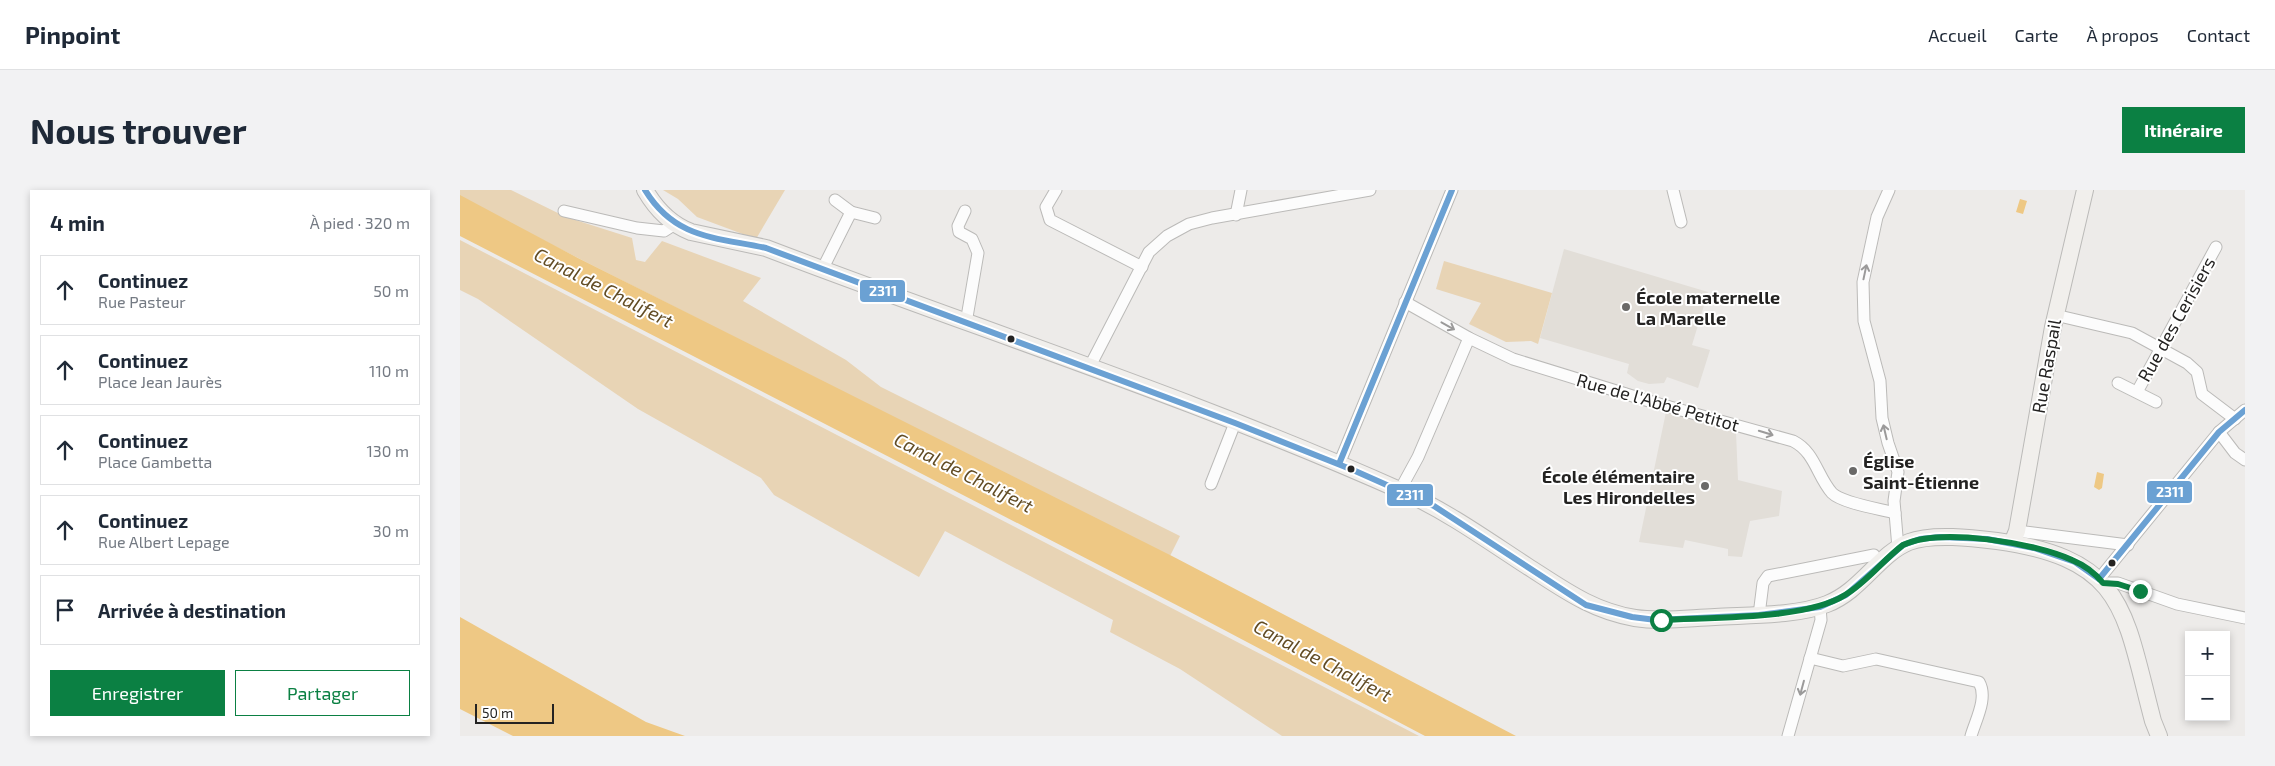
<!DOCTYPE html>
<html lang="fr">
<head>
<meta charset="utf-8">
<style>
  body { margin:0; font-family:"Exo 2",sans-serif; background:#f2f2f3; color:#1f2937 }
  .controls { position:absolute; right:15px; bottom:15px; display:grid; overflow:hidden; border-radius:0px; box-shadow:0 2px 8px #0003 }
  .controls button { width:45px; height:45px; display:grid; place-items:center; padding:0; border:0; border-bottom:1px solid #e0e1e3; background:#fff; color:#1f2937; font:25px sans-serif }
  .scale { position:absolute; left:15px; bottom:12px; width:79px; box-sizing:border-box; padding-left:5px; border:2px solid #242322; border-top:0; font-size:14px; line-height:18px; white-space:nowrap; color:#242322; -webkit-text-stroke:4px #fff; paint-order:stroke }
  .stop { position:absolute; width:15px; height:15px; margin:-11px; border:4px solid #0b8043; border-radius:50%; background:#fff }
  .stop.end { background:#0b8043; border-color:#fff; box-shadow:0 1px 5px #0008 }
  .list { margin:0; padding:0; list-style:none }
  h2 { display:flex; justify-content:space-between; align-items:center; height:65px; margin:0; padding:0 20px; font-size:21px }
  h2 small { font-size:16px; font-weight:400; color:#747a83 }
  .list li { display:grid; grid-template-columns:32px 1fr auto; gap:15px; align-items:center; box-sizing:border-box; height:70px; margin:0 10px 10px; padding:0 10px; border:1px solid #e0e1e3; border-radius:0px }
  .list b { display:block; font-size:19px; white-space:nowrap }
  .list p { margin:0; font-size:16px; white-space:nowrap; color:#747a83 }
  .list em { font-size:16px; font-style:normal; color:#747a83 }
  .actions { display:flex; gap:10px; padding:15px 20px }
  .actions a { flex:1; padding:11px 0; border:1px solid #0b8043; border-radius:0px; text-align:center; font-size:18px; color:#0b8043 }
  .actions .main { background:#0b8043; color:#fff }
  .icon { flex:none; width:28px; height:28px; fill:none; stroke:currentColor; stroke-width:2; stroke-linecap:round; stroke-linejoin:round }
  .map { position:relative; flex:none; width:1785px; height:546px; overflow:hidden; border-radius:0px }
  header { display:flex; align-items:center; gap:30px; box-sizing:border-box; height:70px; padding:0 25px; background:#fff; border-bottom:1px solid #e0e1e3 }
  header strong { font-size:24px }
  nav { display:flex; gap:28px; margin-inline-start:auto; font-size:18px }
  .intro { display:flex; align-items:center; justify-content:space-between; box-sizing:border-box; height:120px; padding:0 30px }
  h1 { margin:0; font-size:35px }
  .button { padding:12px 22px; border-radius:0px; background:#0b8043; color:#fff; font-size:18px; font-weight:700 }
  main { display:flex; gap:30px; padding:0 30px }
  aside { flex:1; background:#fff; border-radius:0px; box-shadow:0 2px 8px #0003 }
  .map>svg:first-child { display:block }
</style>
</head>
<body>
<header>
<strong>Pinpoint</strong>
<nav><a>Accueil</a><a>Carte</a><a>À propos</a><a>Contact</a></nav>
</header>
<div class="intro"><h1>Nous trouver</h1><a class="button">Itinéraire</a></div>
<main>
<aside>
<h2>4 min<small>À pied · 320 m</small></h2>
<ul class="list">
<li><svg class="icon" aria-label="ahead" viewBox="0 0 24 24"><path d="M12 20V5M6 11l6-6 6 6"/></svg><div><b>Continuez</b><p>Rue Pasteur</p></div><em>50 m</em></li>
<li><svg class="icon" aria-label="ahead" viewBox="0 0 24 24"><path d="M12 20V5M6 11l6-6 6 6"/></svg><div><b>Continuez</b><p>Place Jean Jaurès</p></div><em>110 m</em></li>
<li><svg class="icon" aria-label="ahead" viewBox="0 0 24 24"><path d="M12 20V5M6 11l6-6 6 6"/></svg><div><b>Continuez</b><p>Place Gambetta</p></div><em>130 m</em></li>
<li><svg class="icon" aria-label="ahead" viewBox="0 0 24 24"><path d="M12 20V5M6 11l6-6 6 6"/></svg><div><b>Continuez</b><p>Rue Albert Lepage</p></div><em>30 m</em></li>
<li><svg class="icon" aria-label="arrive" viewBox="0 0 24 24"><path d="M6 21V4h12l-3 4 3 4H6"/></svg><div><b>Arrivée à destination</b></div></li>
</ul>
<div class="actions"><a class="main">Enregistrer</a><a>Partager</a></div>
</aside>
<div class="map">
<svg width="1785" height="546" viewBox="0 0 1785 546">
  <rect width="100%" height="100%" fill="#edebe9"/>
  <g fill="#e2ded8">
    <path d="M1104,59L1248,102L1232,155L1250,160L1238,198L1207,187L1204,193L1189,194L1178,191L1167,183L1169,174L1080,148Z"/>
    <path d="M1206,222L1276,242L1278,290L1322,301L1319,326L1290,331L1282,367L1268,366V359L1225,350L1223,358L1179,352Z"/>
  </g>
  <g fill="#e8d4b5">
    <path d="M0,0H51L106,27L172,48L176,70L185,72L202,51L301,88L283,111L386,170L421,197L720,346L709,368L0,8Z"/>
    <path d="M203,0H325L296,49L237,27L218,9Z"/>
    <path d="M0,50L959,546H822L720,479L650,442L653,430L485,341L459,387L314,305L301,288L178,219L18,109L0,100Z"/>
    <path d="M984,71L1092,103L1078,154L1071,151L1046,152L1009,134L1021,113L976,99Z"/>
  </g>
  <g fill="#eec884">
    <path d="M0,5L118,68L712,366L1056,546H965L732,423L0,46Z"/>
    <path d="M1560,9L1567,11L1563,24L1556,22Z"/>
    <path d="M1637,282L1644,284L1642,298L1639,300L1634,297Z"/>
    <path d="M0,427L186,532L225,546H53L0,519Z"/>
  </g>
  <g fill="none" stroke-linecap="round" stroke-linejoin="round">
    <g stroke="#bbbab8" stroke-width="13">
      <g id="street">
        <path d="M596,0L586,17L590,30L682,77"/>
        <path d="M1213,0L1221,32"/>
        <path d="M1429,0L1417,27L1403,92L1404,131L1420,191L1422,228L1428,253L1438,282L1434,311L1438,358"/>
        <path d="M375,10L391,22"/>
        <path d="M104,21L177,38L204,41L215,34"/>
        <path d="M505,21L498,36L499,42L512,49L518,63L506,133"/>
        <path d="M776,25L781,0"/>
        <path d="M362,80L391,22L415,28"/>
        <path d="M945,112L1009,148L1053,169L1192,212L1333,251C1355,262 1357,286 1372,303C1382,313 1420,319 1435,323"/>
        <path d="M1595,125L1672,143L1727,173L1737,182L1742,204L1775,229"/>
        <path d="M629,178L689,62L707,46L729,34L752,28L910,0"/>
        <path d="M1658,193L1696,212"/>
        <path d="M1677,202L1756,57"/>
        <path d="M1759,242L1775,263L1785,270"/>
        <path d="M879,274L992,0"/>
        <path d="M751,294L775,233"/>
        <path d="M940,300L958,267L1009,148"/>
        <path d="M1557,341L1668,355"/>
        <path d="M1639,389L1759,242L1785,220"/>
        <path d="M1643,393H1658L1717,414L1785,428"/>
        <path d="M1299,425L1303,393L1308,386L1414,365"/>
        <path d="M1350,468L1383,476L1416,469L1519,492C1528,508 1516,529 1511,546"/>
        <path d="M1328,546L1361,430L1360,417"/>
      </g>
    </g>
    <g stroke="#bbbab8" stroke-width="18">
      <g id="secondary">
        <path d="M185,0C196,19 210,34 231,42L306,58C518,139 736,209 944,302C988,322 1027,350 1067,376C1103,399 1132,421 1175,428C1201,432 1229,428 1255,427C1288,425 1337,426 1367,414C1401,401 1419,364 1449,352C1472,343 1513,348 1537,351C1666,369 1664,421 1693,531L1699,546"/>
        <path d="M1552,353L1557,341L1593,137L1625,0"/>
      </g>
    </g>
    <use href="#street" stroke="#fcfcfc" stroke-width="11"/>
    <use href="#secondary" stroke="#f1efec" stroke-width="16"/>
    <g stroke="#fff" stroke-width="10">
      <g id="bus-1">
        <path d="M185,0C215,49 255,47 306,58L775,233L893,280L974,316L1126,415L1172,427L1196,430L1299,425L1360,417L1386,405L1443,355L1460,349L1480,347L1527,349L1574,358L1615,372L1639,389"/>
        <path d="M879,274L992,0"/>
        <path d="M1639,389L1759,242L1785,220"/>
      </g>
    </g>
    <use href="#bus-1" stroke="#6ba1d3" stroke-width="6"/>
  </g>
  <defs><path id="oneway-shaft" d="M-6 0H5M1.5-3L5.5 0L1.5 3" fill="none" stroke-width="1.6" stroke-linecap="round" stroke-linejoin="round" transform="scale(1.25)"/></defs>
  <g stroke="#9b9a9a">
    <use href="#oneway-shaft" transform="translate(1405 82) rotate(-78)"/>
    <use href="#oneway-shaft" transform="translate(988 136) rotate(29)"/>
    <use href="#oneway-shaft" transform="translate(1425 242) rotate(-103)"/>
    <use href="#oneway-shaft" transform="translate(1306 243) rotate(17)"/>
    <use href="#oneway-shaft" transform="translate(1342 498) rotate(105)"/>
  </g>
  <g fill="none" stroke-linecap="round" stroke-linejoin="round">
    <path stroke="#0b8043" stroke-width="6" d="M1201,430C1249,427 1346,430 1385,405C1407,392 1423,370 1443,355C1480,337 1575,353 1612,370C1624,375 1635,383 1643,393L1658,394L1680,401"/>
  </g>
  <g fill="#6a6968" stroke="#fff" stroke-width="2">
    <circle cx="1166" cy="117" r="5"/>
    <circle cx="1393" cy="281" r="5"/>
    <circle cx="1245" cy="296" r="5"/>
  </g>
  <g fill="#242322" stroke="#fff" stroke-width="2">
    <circle cx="551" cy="149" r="4.5"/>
    <circle cx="891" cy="279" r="4.5"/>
    <circle cx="1652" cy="373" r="4.5"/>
  </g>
  <g text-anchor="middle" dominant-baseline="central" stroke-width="4" stroke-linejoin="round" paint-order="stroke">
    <g font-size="18" font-weight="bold" fill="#242322" stroke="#fff" text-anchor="start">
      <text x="1176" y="107">École maternelle<tspan x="1176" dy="21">La Marelle</tspan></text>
      <text x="1403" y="271">Église<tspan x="1403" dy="21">Saint-Étienne</tspan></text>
      <text x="1235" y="286" text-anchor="end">École élémentaire<tspan x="1235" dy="21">Les Hirondelles</tspan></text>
    </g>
    <g font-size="18" fill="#242322" stroke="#fff">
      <text transform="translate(1716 129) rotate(-61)">Rue des Cerisiers</text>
      <text transform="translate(1586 176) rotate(-80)">Rue Raspail</text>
      <text transform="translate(1198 212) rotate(16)">Rue de l'Abbé Petitot</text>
    </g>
    <g font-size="19" font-style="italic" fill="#624c24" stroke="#fff">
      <text transform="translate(144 97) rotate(27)">Canal de Chalifert</text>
      <text transform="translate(504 282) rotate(27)">Canal de Chalifert</text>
      <text transform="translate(863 470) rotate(28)">Canal de Chalifert</text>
    </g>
  </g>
  <g stroke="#fff" stroke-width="2">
    <rect x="399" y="89" width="47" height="24" rx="5" fill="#6ba1d3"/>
    <rect x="1686" y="290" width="47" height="24" rx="5" fill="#6ba1d3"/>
    <rect x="926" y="293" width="48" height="24" rx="5" fill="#6ba1d3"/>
  </g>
  <g font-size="14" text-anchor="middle" font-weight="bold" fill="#fff">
    <text x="423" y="106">2311</text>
    <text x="1710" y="307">2311</text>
    <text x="950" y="310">2311</text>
  </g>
</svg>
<div class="controls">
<button>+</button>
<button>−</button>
</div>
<div class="scale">50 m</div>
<div class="stop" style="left:1201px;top:430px"></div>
<div class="stop end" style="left:1680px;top:401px"></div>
</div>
</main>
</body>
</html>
